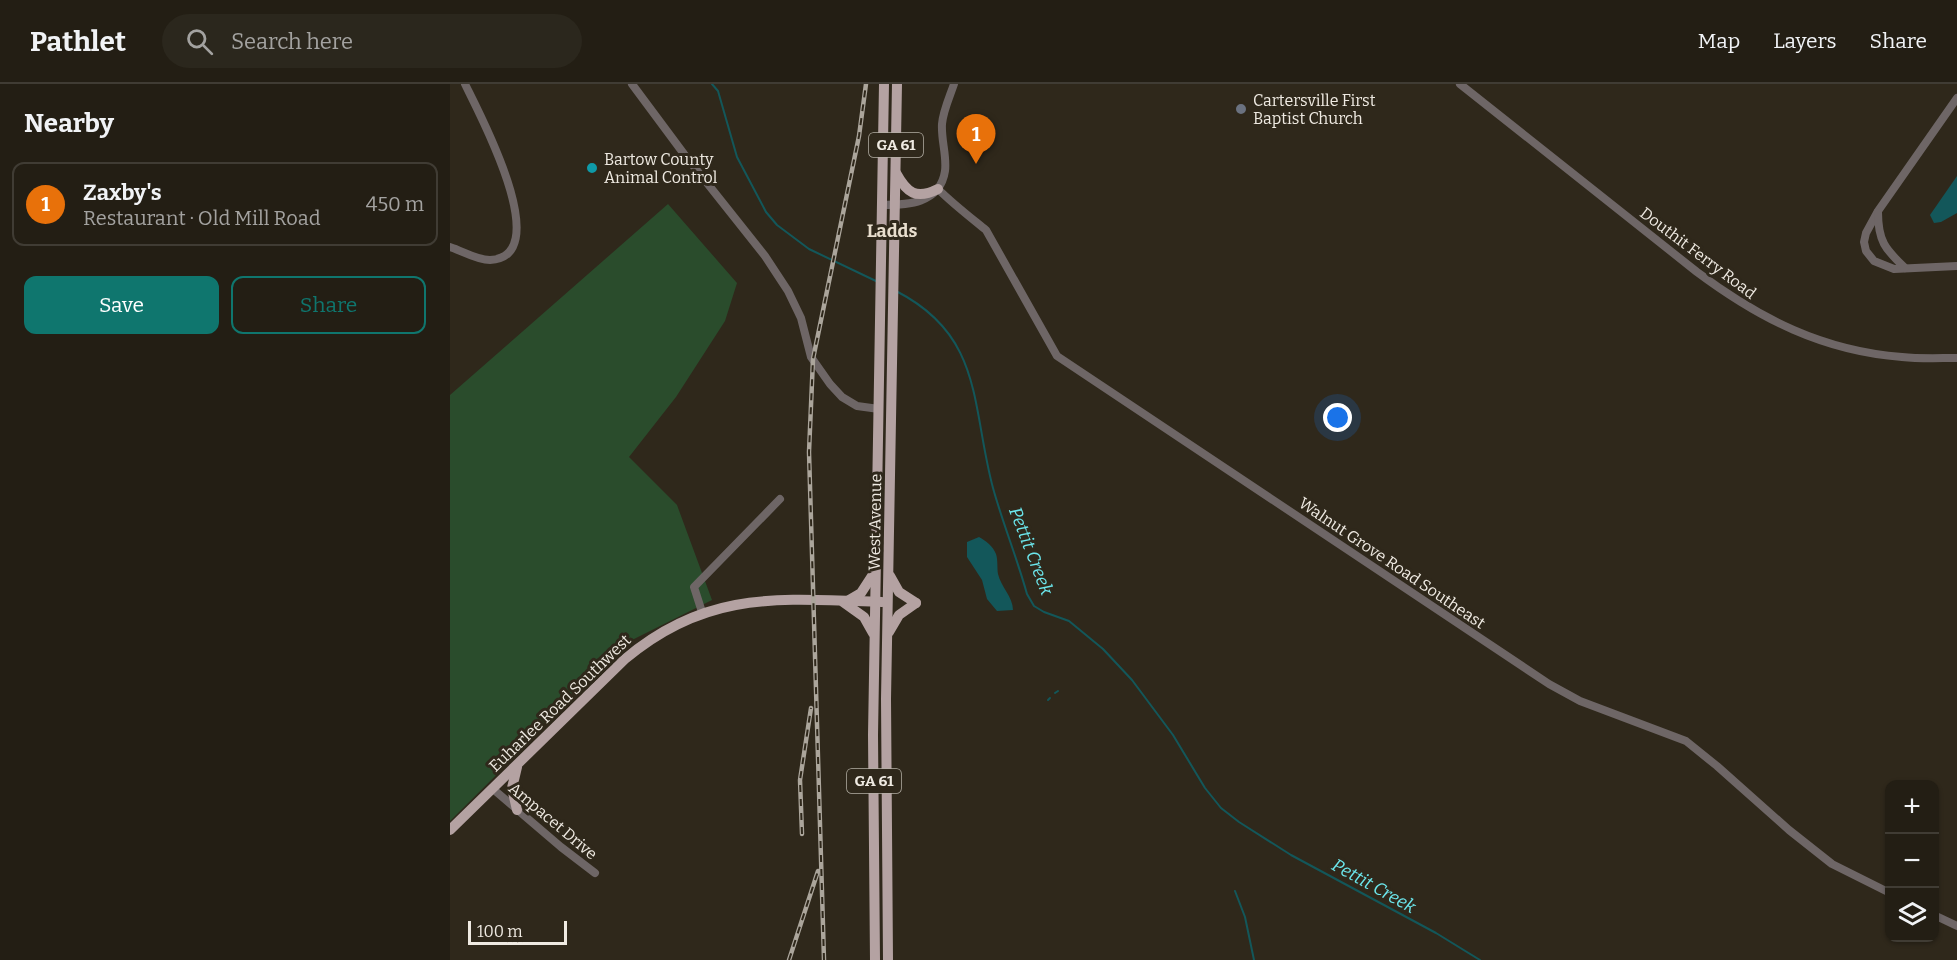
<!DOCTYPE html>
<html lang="en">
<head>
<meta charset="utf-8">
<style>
  body { margin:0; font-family:Bitter,serif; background:#2b271d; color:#f1f3f6 }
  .controls { position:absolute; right:18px; bottom:18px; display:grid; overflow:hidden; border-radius:12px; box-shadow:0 2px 4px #0004 }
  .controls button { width:54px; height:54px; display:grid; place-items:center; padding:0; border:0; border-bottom:2px solid #403c34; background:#231e14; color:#f1f3f6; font:30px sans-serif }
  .scale { position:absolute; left:18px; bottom:15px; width:99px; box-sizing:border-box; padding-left:6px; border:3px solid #efeae2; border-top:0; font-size:16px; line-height:21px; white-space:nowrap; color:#efeae2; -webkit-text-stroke:4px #2f281b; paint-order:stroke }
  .you { position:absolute; left:888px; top:334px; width:21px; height:21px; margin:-15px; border:4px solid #fff; border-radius:50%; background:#1a73e8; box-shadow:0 0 0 9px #1a73e833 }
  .badge { display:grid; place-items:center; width:39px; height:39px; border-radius:50%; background:#0f766e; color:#fff; font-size:20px; font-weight:700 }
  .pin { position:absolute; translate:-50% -50px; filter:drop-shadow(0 2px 3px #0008) }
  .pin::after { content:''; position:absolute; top:32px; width:21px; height:18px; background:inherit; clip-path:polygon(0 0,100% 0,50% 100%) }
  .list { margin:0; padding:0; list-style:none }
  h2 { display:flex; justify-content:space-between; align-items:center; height:78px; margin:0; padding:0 24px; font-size:26px }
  h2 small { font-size:20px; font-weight:400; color:#a3a2a0 }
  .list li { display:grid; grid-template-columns:39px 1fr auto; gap:18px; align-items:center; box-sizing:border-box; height:84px; margin:0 12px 12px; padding:0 12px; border:2px solid #403c34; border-radius:12px }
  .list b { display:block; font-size:22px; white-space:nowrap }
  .list p { margin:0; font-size:20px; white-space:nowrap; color:#a3a2a0 }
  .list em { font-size:20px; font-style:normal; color:#a3a2a0 }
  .actions { display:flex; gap:12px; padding:18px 24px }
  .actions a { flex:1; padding:14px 0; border:2px solid #0f766e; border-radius:12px; text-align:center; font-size:21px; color:#0f766e }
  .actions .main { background:#0f766e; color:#fff }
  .icon { flex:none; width:33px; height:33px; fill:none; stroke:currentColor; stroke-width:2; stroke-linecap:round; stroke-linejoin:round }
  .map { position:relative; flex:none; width:1507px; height:876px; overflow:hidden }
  header { display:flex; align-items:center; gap:36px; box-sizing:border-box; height:84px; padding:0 30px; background:#231e14; border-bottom:2px solid #403c34 }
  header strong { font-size:28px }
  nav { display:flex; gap:33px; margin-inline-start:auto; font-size:21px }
  .search { width:420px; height:54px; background:#2b271d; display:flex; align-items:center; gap:15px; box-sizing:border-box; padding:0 21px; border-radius:33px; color:#a3a2a0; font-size:22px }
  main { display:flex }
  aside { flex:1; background:#231e14 }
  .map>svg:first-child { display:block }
</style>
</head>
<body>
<header>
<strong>Pathlet</strong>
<div class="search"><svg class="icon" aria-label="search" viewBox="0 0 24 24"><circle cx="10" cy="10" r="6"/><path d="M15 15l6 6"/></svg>Search here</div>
<nav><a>Map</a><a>Layers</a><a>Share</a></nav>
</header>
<main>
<aside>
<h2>Nearby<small></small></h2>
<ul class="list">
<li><span class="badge" style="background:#e8710a">1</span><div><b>Zaxby's</b><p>Restaurant · Old Mill Road</p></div><em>450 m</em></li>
</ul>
<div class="actions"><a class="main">Save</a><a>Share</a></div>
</aside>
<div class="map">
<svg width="1507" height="876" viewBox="0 0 1507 876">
  <rect width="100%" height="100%" fill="#2f281b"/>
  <path fill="#2a4c2c" d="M218,120L287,199L275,237L226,313L179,373L227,421L262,516L182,556L0,737V311Z"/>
  <g fill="#13575a">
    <path d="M1507,92V129L1491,138L1484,139L1480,131Z"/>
    <path d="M529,453C536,457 543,462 546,470C548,476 547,484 548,490C551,503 563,513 563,526L547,527L537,515L532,496L517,473V458Z"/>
  </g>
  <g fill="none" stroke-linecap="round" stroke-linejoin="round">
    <g stroke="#13575a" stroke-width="2">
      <path d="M262,0L268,7L287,73L316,128L327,141L359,165L428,198"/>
      <path d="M446,207C534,252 521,322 543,404C553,440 567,474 577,510L584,522L594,528L619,537L653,565L682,596L723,651L755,704L771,724L789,738L841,771L986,849L1030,876"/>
      <path d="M605,609L608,607"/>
      <path d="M598,616L600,614"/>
      <path d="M785,807L795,833L804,876"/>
    </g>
    <g stroke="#6e6666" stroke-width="8">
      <path d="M182,0L234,70L315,172L338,207L351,234L361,273L380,300L392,313L407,322L429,325"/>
      <path d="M1010,0L1247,188C1310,235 1373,267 1452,273C1470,275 1489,274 1507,274"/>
      <path d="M1507,14L1428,127L1416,149L1414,158L1416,167L1424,177L1444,185L1507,182"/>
      <path d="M488,105C503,120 520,133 536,146L607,272L1099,600L1130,617L1236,657L1267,682L1339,746L1382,780L1440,809"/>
      <path d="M432,121C457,121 490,120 495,87C497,72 491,56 492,40C493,27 500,12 504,0"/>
      <path d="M1428,128C1428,157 1435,165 1455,184"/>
      <path d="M0,163C13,167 26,176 40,176C107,173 28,27 15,0"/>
      <path d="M252,528L244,503L330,415"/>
      <path d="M43,705L111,763L145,789"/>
      <path d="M1484,831L1507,842"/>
    </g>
    <g stroke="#b4a2a2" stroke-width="10">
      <path d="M446,89C457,109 466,116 488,105"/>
      <path d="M440,492L449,508L466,519"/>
      <path d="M399,516L411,509L424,489"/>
      <path d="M393,518L414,533L423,549"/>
      <path d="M439,548L449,531L466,519"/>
      <path d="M67,683L62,704L67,726"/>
      <path d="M0,746L175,575C258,505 331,515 432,518"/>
      <path d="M425,876L423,651L434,0"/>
      <path d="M438,876L436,615L447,0"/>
    </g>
    <g stroke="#aba59b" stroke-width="4.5">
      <g id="rail">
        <path d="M352,750L350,696L361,624"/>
        <path d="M339,876L368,787"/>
        <path d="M374,876L359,368L363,275L409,52L416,0"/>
      </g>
    </g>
    <use href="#rail" stroke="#2f281b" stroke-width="2" stroke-dasharray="7" stroke-linecap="butt"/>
  </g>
  <circle fill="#6b7280" stroke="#2f281b" stroke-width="2" cx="791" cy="25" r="6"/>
  <circle fill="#0f9aa8" stroke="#2f281b" stroke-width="2" cx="142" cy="84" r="6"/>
  <g text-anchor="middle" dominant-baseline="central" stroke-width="6" stroke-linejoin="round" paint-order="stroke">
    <g fill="#2f281b" stroke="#b5b0a6" stroke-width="1.5">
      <rect x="419" y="49" width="54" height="24" rx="4.5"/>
      <rect x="397" y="685" width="54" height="24" rx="4.5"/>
    </g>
    <g font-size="15" font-weight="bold" fill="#efeae2">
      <text x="446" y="61">GA 61</text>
      <text x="424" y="697">GA 61</text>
    </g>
    <g font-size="16" fill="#efeae2" stroke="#2f281b" text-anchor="start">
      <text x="803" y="16">Cartersville First<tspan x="803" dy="18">Baptist Church</tspan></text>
      <text x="154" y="75">Bartow County<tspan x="154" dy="18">Animal Control</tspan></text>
    </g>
    <g font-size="16" fill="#efeae2" stroke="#2f281b">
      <text transform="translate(1248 169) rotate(37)">Douthit Ferry Road</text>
      <text transform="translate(425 438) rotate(-89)">West Avenue</text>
      <text transform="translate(942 479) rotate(34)">Walnut Grove Road Southeast</text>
      <text transform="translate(110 619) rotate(-44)">Euharlee Road Southwest</text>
      <text transform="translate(103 737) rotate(40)">Ampacet Drive</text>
    </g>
    <g font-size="18" font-weight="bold" fill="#e8dece" stroke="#2f281b">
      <text x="442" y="147">Ladds</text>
    </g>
    <g font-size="18" font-style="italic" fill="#6ce7ed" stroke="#2f281b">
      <text transform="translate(581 467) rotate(69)">Pettit Creek</text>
      <text transform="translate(924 802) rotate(29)">Pettit Creek</text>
    </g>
  </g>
</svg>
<div class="controls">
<button>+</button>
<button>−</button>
<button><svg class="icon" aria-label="layers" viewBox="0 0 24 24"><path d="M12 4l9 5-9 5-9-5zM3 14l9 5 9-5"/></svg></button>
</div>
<div class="scale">100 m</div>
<div class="you"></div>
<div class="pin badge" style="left:526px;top:80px;background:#e8710a">1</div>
</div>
</main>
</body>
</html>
